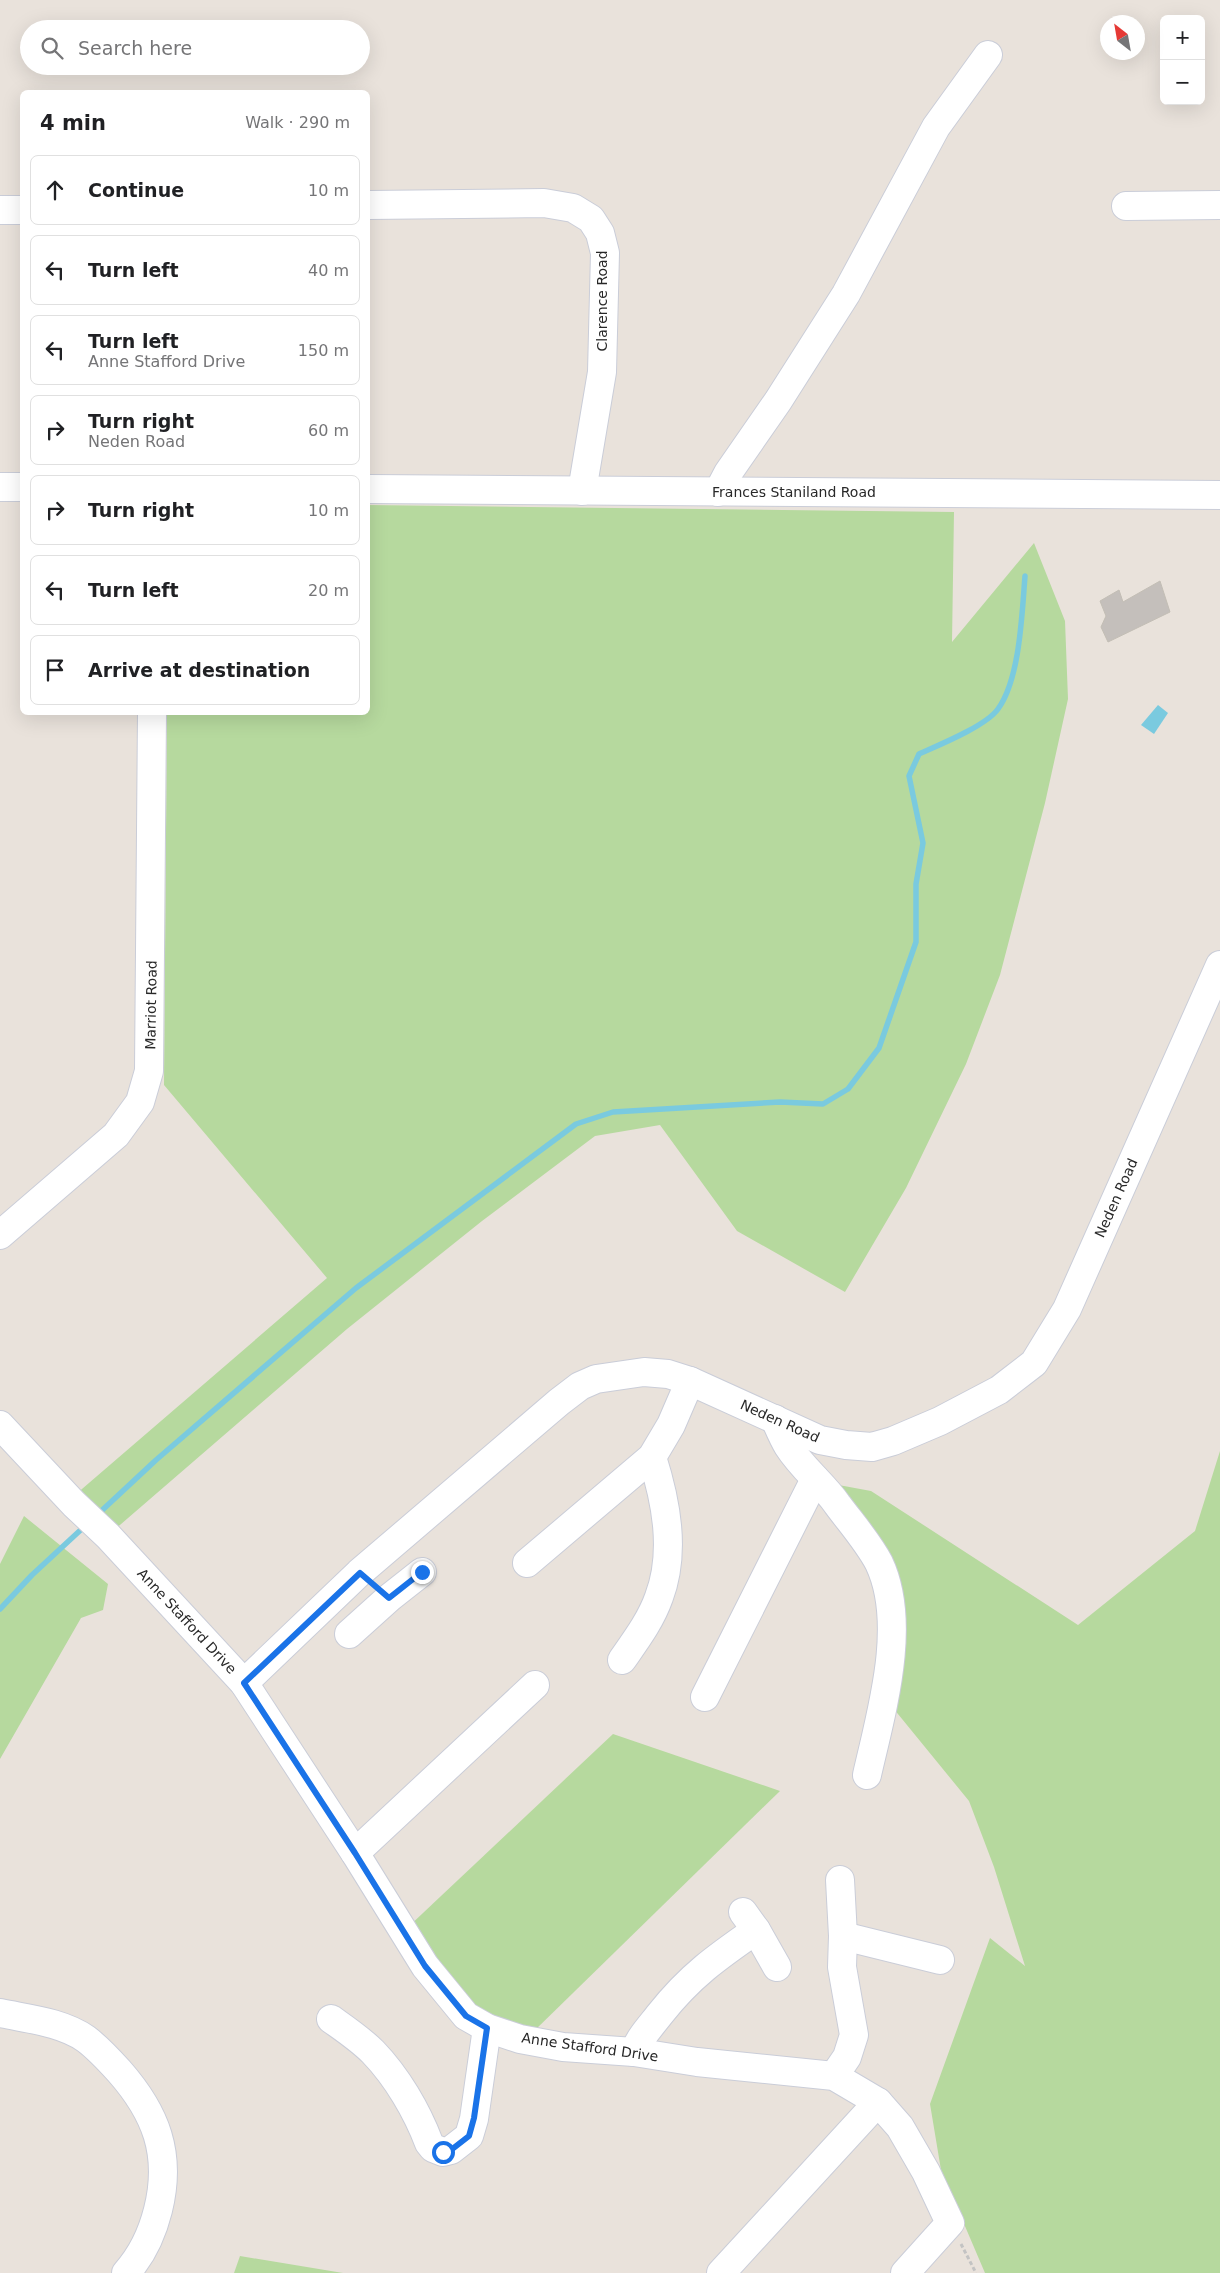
<!DOCTYPE html>
<html lang="en">
<head>
<meta charset="utf-8">
<style>
  body { margin:0; font-family:"DejaVu Sans",sans-serif; background:#f6f6f6; color:#202124 }
  .controls { position:absolute; right:15px; top:15px; display:grid; overflow:hidden; border-radius:8px; box-shadow:0 5px 20px #0002 }
  .controls button { width:45px; height:45px; display:grid; place-items:center; padding:0; border:0; border-bottom:1px solid #e0e0e0; background:#fff; color:#202124; font:25px sans-serif }
  .compass { position:absolute; left:1100px; top:15px; width:45px; height:45px; border-radius:50%; background:#fff; box-shadow:0 5px 20px #0002; rotate:329deg }
  .stop { position:absolute; width:15px; height:15px; margin:-11px; border:4px solid #1a73e8; border-radius:50%; background:#fff }
  .stop.end { background:#1a73e8; border-color:#fff; box-shadow:0 1px 5px #0008 }
  .list { margin:0; padding:0; list-style:none }
  h2 { display:flex; justify-content:space-between; align-items:center; height:65px; margin:0; padding:0 20px; font-size:21px }
  h2 small { font-size:16px; font-weight:400; color:#757577 }
  .list li { display:grid; grid-template-columns:32px 1fr auto; gap:15px; align-items:center; box-sizing:border-box; height:70px; margin:0 10px 10px; padding:0 10px; border:1px solid #e0e0e0; border-radius:8px }
  .list b { display:block; font-size:19px; white-space:nowrap }
  .list p { margin:0; font-size:16px; white-space:nowrap; color:#757577 }
  .list em { font-size:16px; font-style:normal; color:#757577 }
  .icon { flex:none; width:28px; height:28px; fill:none; stroke:currentColor; stroke-width:2; stroke-linecap:round; stroke-linejoin:round }
  .map { position:relative; flex:none; width:1220px; height:2273px; overflow:hidden }
  .search { position:absolute; background:#fff; box-shadow:0 5px 20px #0002; left:20px; top:20px; width:350px; height:55px; display:flex; align-items:center; gap:12px; box-sizing:border-box; padding:0 18px; border-radius:28px; color:#757577; font-size:19px }
  .panel { position:absolute; background:#fff; box-shadow:0 5px 20px #0002; left:20px; top:90px; width:350px; height:625px; border-radius:8px }
  .map>svg:first-child { display:block }
</style>
</head>
<body>
<div class="map">
<svg width="1220" height="2273" viewBox="0 0 1220 2273">
  <rect width="100%" height="100%" fill="#e9e2db"/>
  <g fill="#b6d99e">
    <path d="M368,505L954,512L952,642L1034,543L1065,621L1068,699L1045,803L1000,975L966,1064L906,1188L845,1292L737,1231L660,1125L595,1136L482,1221L347,1329L113,1531L75,1495L327,1278L164,1085L167,713L368,712Z"/>
    <path d="M1220,1451V2273H985L941,2170L930,2104L990,1938L1025,1966L994,1867L969,1801L889,1703L878,1578L817,1481L871,1491L1078,1625L1195,1531Z"/>
    <path d="M24,1516L108,1584L103,1610L81,1618L0,1759V1564Z"/>
    <path d="M613,1734L780,1791L532,2033L469,2007L406,1929Z"/>
    <path d="M240,2256L343,2273H234Z"/>
  </g>
  <path fill="#7acadf" d="M1158,705L1168,713L1154,734L1141,725Z"/>
  <g fill="none" stroke-linecap="round" stroke-linejoin="round">
    <g stroke="#7acadf" stroke-width="5.5">
      <path d="M97,1515L156,1460L356,1288L576,1124L613,1112L780,1102L823,1104L848,1089L879,1048L916,942V884L923,843L909,776L919,754C939,745 986,726 998,709C1020,679 1022,613 1025,576"/>
      <path d="M0,1609L32,1575L86,1525"/>
    </g>
  </g>
  <path fill="#c4bfbb" stroke="#c3beb5" d="M1160,581L1170,612L1108,642L1101,627L1106,616L1100,601L1119,590L1123,602Z"/>
  <g fill="none" stroke-linecap="round" stroke-linejoin="round">
    <g stroke="#cacdd8" stroke-width="30">
      <g id="minor">
        <path d="M368,205L544,203L573,208L591,219L600,233L605,253L602,372L582,491"/>
        <path d="M1126,206L1220,205"/>
        <path d="M0,210H22"/>
        <path d="M0,487H22"/>
        <path d="M368,489L1220,495"/>
        <path d="M718,492L728,473L778,401L846,294L936,127L988,55"/>
        <path d="M0,1235L116,1135L140,1102L149,1071L152,712"/>
        <path d="M775,1419C779,1428 783,1438 788,1446C802,1468 823,1484 837,1504C851,1523 868,1542 879,1563C908,1624 881,1713 867,1775"/>
        <path d="M0,1425L74,1504L108,1536L244,1683L355,1853L425,1966L466,2016L487,2028L520,2039L563,2047L634,2052L697,2062L834,2076L878,2102L900,2127L926,2172L950,2223L905,2273"/>
        <path d="M527,1563L652,1457L671,1425L690,1381"/>
        <path d="M349,1634L389,1598L422,1572"/>
        <path d="M622,1660C636,1640 651,1620 659,1597C676,1552 666,1501 652,1457"/>
        <path d="M244,1683L359,1573L559,1402L580,1386L596,1379L644,1372L668,1374L690,1381L820,1440L846,1445L872,1447L893,1441L940,1421L999,1390L1034,1363L1067,1309L1220,965"/>
        <path d="M705,1697L815,1479"/>
        <path d="M355,1853L535,1685"/>
        <path d="M743,1912L756,1930L777,1967"/>
        <path d="M843,1936L940,1960"/>
        <path d="M0,2013C28,2019 62,2022 86,2039C98,2048 109,2060 119,2071C156,2113 172,2154 158,2210C152,2234 143,2254 126,2273"/>
        <path d="M331,2019C345,2029 360,2039 373,2052C397,2077 417,2111 429,2143L433,2148L443,2152L451,2150L469,2136L474,2119L487,2028"/>
        <path d="M634,2052C640,2037 650,2027 660,2014C690,1976 717,1957 756,1930"/>
        <path d="M834,2076L847,2057L854,2035L842,1967L843,1936L840,1880"/>
        <path d="M721,2273L878,2102"/>
      </g>
    </g>
    <path stroke="#c3c3c3" stroke-width="3" stroke-dasharray="4 2.5" stroke-linecap="butt" d="M961,2244L976,2273"/>
    <use href="#minor" stroke="#fff" stroke-width="28"/>
  </g>
  <g fill="none" stroke-linecap="round" stroke-linejoin="round">
    <path stroke="#1a73e8" stroke-width="6" d="M422,1572L389,1598L360,1573L244,1683L355,1853L425,1966L466,2016L487,2028L474,2118L469,2136L451,2150L443,2152"/>
  </g>
  <g text-anchor="middle" dominant-baseline="central" stroke-width="4" stroke-linejoin="round" paint-order="stroke">
    <g font-size="14" fill="#282828" stroke="#fff">
      <text transform="translate(602 301) rotate(-90)">Clarence Road</text>
      <text x="794" y="492">Frances Staniland Road</text>
      <text transform="translate(151 1005) rotate(-89)">Marriot Road</text>
      <text transform="translate(1116 1198) rotate(-66)">Neden Road</text>
      <text transform="translate(780 1421) rotate(24)">Neden Road</text>
      <text transform="translate(187 1621) rotate(47)">Anne Stafford Drive</text>
      <text transform="translate(590 2047) rotate(8)">Anne Stafford Drive</text>
    </g>
  </g>
</svg>
<div class="controls">
<button>+</button>
<button>−</button>
</div>
<svg class="compass" viewBox="-18 -18 36 36"><path d="M0-13l5 13h-10z" fill="#e53935"/><path d="M0 13l5-13h-10z" fill="#757577"/></svg>
<div class="stop" style="left:443px;top:2152px"></div>
<div class="stop end" style="left:422px;top:1572px"></div>
<div class="search"><svg class="icon" aria-label="search" viewBox="0 0 24 24"><circle cx="10" cy="10" r="6"/><path d="M15 15l6 6"/></svg>Search here</div>
<section class="panel">
<h2>4 min<small>Walk · 290 m</small></h2>
<ul class="list">
<li><svg class="icon" aria-label="ahead" viewBox="0 0 24 24"><path d="M12 20V5M6 11l6-6 6 6"/></svg><div><b>Continue</b></div><em>10 m</em></li>
<li><svg class="icon" aria-label="left" viewBox="0 0 24 24"><path d="M17 20v-9H6M10 6l-5 5 5 5"/></svg><div><b>Turn left</b></div><em>40 m</em></li>
<li><svg class="icon" aria-label="left" viewBox="0 0 24 24"><path d="M17 20v-9H6M10 6l-5 5 5 5"/></svg><div><b>Turn left</b><p>Anne Stafford Drive</p></div><em>150 m</em></li>
<li><svg class="icon" aria-label="right" viewBox="0 0 24 24"><path d="M7 20v-9h11M14 6l5 5-5 5"/></svg><div><b>Turn right</b><p>Neden Road</p></div><em>60 m</em></li>
<li><svg class="icon" aria-label="right" viewBox="0 0 24 24"><path d="M7 20v-9h11M14 6l5 5-5 5"/></svg><div><b>Turn right</b></div><em>10 m</em></li>
<li><svg class="icon" aria-label="left" viewBox="0 0 24 24"><path d="M17 20v-9H6M10 6l-5 5 5 5"/></svg><div><b>Turn left</b></div><em>20 m</em></li>
<li><svg class="icon" aria-label="arrive" viewBox="0 0 24 24"><path d="M6 21V4h12l-3 4 3 4H6"/></svg><div><b>Arrive at destination</b></div></li>
</ul>
</section>
</div>
</body>
</html>
